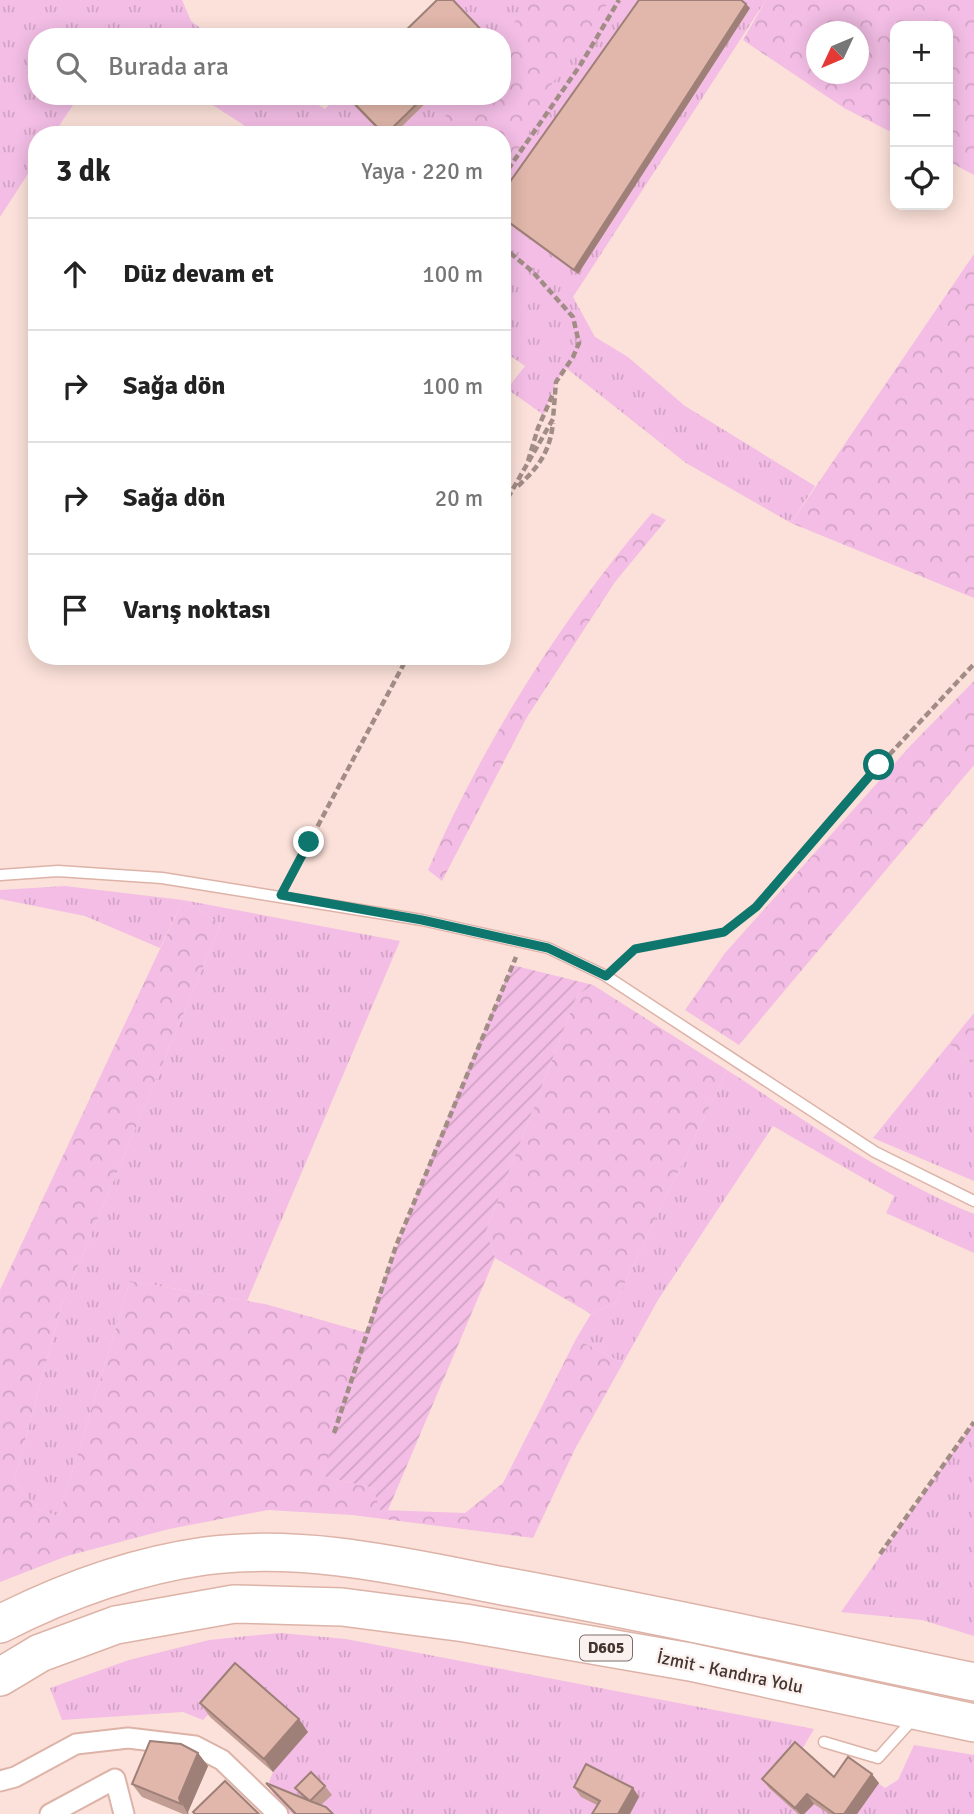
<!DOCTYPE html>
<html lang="tr">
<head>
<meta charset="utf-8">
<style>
  body { margin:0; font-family:Signika,sans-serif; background:#f2f2f2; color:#222 }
  .controls { position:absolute; right:21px; top:21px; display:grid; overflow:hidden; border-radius:14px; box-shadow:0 4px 18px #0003 }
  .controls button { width:63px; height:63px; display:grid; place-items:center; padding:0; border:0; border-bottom:2px solid #e0e0e0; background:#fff; color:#222; font:35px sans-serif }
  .compass { position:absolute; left:806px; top:21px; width:63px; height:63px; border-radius:50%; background:#fff; box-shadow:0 4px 18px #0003; rotate:226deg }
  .stop { position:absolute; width:21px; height:21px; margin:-16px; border:5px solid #0f766e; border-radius:50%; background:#fff }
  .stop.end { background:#0f766e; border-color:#fff; box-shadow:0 2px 7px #0008 }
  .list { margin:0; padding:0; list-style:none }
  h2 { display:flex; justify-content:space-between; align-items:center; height:91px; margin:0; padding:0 28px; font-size:30px }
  h2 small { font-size:23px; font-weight:400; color:#767676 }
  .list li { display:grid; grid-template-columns:46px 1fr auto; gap:21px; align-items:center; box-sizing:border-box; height:112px; padding:0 28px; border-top:2px solid #e0e0e0 }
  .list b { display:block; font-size:26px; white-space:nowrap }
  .list em { font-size:23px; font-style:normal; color:#767676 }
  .icon { flex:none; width:38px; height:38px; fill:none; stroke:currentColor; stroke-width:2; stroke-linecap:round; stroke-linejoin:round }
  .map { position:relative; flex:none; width:974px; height:1814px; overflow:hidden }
  .search { position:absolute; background:#fff; box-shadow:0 4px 18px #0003; left:28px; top:28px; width:483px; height:77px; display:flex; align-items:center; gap:18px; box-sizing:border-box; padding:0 24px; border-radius:28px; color:#767676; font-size:26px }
  .panel { position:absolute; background:#fff; box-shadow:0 4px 18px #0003; left:28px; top:126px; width:483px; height:539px; border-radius:28px }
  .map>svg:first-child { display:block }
</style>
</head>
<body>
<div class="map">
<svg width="974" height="1814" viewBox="0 0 974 1814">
  <defs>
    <pattern id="grass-tufts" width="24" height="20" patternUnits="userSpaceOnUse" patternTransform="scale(1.75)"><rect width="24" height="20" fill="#f3bde5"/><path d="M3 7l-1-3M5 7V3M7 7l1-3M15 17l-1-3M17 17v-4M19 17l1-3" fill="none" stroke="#d2a3c5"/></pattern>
    <pattern id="forest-crowns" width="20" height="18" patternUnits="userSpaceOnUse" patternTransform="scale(1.75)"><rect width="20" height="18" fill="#f3bde5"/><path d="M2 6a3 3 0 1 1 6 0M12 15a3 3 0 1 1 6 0" fill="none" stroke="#d2a3c5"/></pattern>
    <pattern id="garden-furrows" width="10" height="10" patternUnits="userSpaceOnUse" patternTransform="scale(1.75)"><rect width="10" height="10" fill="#f3bde5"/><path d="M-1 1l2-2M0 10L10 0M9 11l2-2" fill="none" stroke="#d2a3c5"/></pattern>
  </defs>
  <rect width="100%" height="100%" fill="#fbe1d9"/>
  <g fill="url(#grass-tufts)">
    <path d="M0,0H182L191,21L212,37H125L121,33L118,37H37V96H79L53,135H37V160L0,217Z"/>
    <path d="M441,0H766L573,297L595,337L628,357L685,406L815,486L791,523L686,463L566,368L556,382L544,415L507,389L525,366L502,350V135H259L199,96H304L325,109L338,96H502V37H402Z"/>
    <path d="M65,886L183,900L400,941L247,1301L130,1281L59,1516L38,1510L14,1481L62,1304L221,924L183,900L160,948L85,916L0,899V890Z"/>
    <path d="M949,1044L974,1062V1181L873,1138Z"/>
    <path d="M727,1070C807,1122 885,1177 974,1214V1253L886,1213L894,1196L773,1126L658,1300L623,1363L576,1339L591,1314L615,1303Z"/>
    <path d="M974,1422V1636L922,1620L841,1612Z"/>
    <path d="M280,1633L346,1639L814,1729L801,1751L834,1780L854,1766L885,1788L898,1780L914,1745L974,1755V1814H292L276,1798L269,1782L273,1772L308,1732L244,1677L203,1720L183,1712L62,1720L50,1688L129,1660L209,1640Z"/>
  </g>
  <g fill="url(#forest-crowns)" fill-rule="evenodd">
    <path d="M536,0H610L543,97L519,156L502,178V135H431L461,96H502C502,53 498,30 536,0Z"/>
    <path d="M766,0H974V175L948,161V26H895V134L844,108L743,40ZM816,32H858V74H816Z"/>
    <path d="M974,254V598L791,523Z"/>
    <path d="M652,513L666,520L615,582L527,717L442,881L428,870C485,740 560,620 652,513Z"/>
    <path d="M974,681V765L739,1045L685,1010L725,953L912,744Z"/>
    <path d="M183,900L221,924L62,1304L14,1481L38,1510L59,1516L130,1281L265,1304L367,1333L323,1476L373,1488L381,1510L465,1513L503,1483L576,1339L623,1363L575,1449L533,1538L352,1515L268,1510L169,1529L67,1556L0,1582V1290Z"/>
    <path d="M593,985L727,1070L615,1303L591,1314L495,1258L486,1231L577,995Z"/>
    <path d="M974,1013V1062L949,1044Z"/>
  </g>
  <path fill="url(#garden-furrows)" d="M512,965L593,985L577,995L486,1231L495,1258L388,1510H380L373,1488L323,1476C368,1300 441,1132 512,965Z"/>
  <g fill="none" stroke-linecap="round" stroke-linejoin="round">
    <g stroke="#ddb3a8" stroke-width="13">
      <g id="lane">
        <path d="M0,875L58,871L162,878L422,920L548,948L606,976L875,1152L974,1201"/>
        <path d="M824,1742L878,1758L915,1717"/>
      </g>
    </g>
    <g stroke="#ddb3a8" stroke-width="23">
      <g id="street">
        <path d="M0,1781L15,1777L76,1744L128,1738L195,1746L222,1760L278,1814"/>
        <path d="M50,1814L115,1779L124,1814"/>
      </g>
    </g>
    <g stroke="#ddb3a8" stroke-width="40">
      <g id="highway">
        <path d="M0,1624C63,1592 134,1566 205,1556C305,1543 405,1567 503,1586C661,1615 817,1649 974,1682"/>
        <path d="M0,1677L40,1653L116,1625L234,1604L342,1607L465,1623L690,1662L974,1723"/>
      </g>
    </g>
    <g stroke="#a28c86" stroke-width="4.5" stroke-dasharray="7 3.5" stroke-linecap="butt">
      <path d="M502,178L581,64L619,0"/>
      <path d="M502,246L532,271L573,317L579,343L573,357L556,382L553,419L502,508"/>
      <path d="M528,461L538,428L553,394"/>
      <path d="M518,486C539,467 550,451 553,423"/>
      <path d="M288,882L408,656"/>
      <path d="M618,965L635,949L724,932L756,907L848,799L974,664"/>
      <path d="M334,1433L396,1246L516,957"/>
      <path d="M880,1554L974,1422"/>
    </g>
    <use href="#lane" stroke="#fff" stroke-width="10"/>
    <use href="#street" stroke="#fff" stroke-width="19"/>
    <use href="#highway" stroke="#fff" stroke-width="37"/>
  </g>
  <g fill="#c29d93">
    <path d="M750,8L578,274L502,219V193Z"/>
    <path d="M345,96H433L393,135H383Z"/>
    <path d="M200,1703L308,1732L273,1772L210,1717Z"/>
    <path d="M198,1753L208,1766L188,1812L189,1814H183L142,1797L132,1784Z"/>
    <path d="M834,1777L879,1783L857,1814H829L814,1804L804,1814H798L769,1788L762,1779Z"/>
    <path d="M266,1783L302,1797L295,1788L325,1786L332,1795L321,1805L333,1814H294L273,1792Z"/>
    <path d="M574,1787L633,1788L639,1797L597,1805L581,1797Z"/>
  </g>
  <g fill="#9e8078">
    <path d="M746,4L750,8L578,274L574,270Z"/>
    <path d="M299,1719L308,1732L273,1772L264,1759Z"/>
    <path d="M198,1753L208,1766L188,1812V1814L179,1798Z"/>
    <path d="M872,1774L879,1783L857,1814H844Z"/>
    <path d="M633,1788L639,1797L630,1814H618Z"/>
    <path d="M807,1794L814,1804L804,1814H800L795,1808Z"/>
  </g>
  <g fill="#e1b7ab" stroke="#9e8078" stroke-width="2">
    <path d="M437,0H453L487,36L486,37H399Z"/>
    <path d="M639,0H741L746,4L574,270L502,217V193Z"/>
    <path d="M347,96H425L385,135Z"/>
    <path d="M235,1663L299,1719L264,1759L200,1703Z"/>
    <path d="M150,1741L181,1744L198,1753L179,1798L181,1804L132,1784Z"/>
    <path d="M795,1742L834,1777L848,1757L872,1774L844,1814H835L807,1794L795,1808L762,1779Z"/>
    <path d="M586,1764L633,1788L618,1814H592L600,1801L574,1787Z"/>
    <path d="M311,1772L325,1786L310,1801L326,1807L333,1814H296L266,1783L310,1801L295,1788Z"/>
    <path d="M225,1781L259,1814H195L193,1812Z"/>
  </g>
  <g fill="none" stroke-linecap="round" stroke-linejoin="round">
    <path stroke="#0f766e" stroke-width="9" d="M309,842L281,895L422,920L548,948L606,976L635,949L724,932L756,907L879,765"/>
  </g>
  <g text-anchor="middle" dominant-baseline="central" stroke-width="5" stroke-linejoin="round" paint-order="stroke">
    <rect fill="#fbf2f0" stroke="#7c6d69" stroke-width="2" x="580" y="1635.5" width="52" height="25" rx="5"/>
    <g font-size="16" font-weight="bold" fill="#45342f">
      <text x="606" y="1648">D605</text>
    </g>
    <g font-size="18" fill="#45342f" stroke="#fbf2f0">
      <text transform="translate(730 1672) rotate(12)">İzmit - Kandıra Yolu</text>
    </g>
  </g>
</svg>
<div class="controls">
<button>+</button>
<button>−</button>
<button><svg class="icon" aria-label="locate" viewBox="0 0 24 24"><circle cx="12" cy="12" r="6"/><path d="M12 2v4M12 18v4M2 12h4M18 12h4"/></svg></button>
</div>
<svg class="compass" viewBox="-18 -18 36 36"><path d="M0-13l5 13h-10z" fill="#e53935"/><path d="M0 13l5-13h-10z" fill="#767676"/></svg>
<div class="stop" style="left:879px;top:765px"></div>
<div class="stop end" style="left:309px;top:842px"></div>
<div class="search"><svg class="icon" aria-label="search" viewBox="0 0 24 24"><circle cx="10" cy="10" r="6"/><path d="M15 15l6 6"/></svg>Burada ara</div>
<section class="panel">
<h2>3 dk<small>Yaya · 220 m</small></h2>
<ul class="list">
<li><svg class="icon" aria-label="ahead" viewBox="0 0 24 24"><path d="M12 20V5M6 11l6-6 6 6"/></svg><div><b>Düz devam et</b></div><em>100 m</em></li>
<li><svg class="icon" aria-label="right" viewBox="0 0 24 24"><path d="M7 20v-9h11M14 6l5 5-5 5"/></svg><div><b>Sağa dön</b></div><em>100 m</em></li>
<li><svg class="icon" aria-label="right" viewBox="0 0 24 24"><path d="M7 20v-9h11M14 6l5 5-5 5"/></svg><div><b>Sağa dön</b></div><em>20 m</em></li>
<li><svg class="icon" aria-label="arrive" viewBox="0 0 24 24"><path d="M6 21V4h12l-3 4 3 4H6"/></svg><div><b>Varış noktası</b></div></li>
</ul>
</section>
</div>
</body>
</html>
